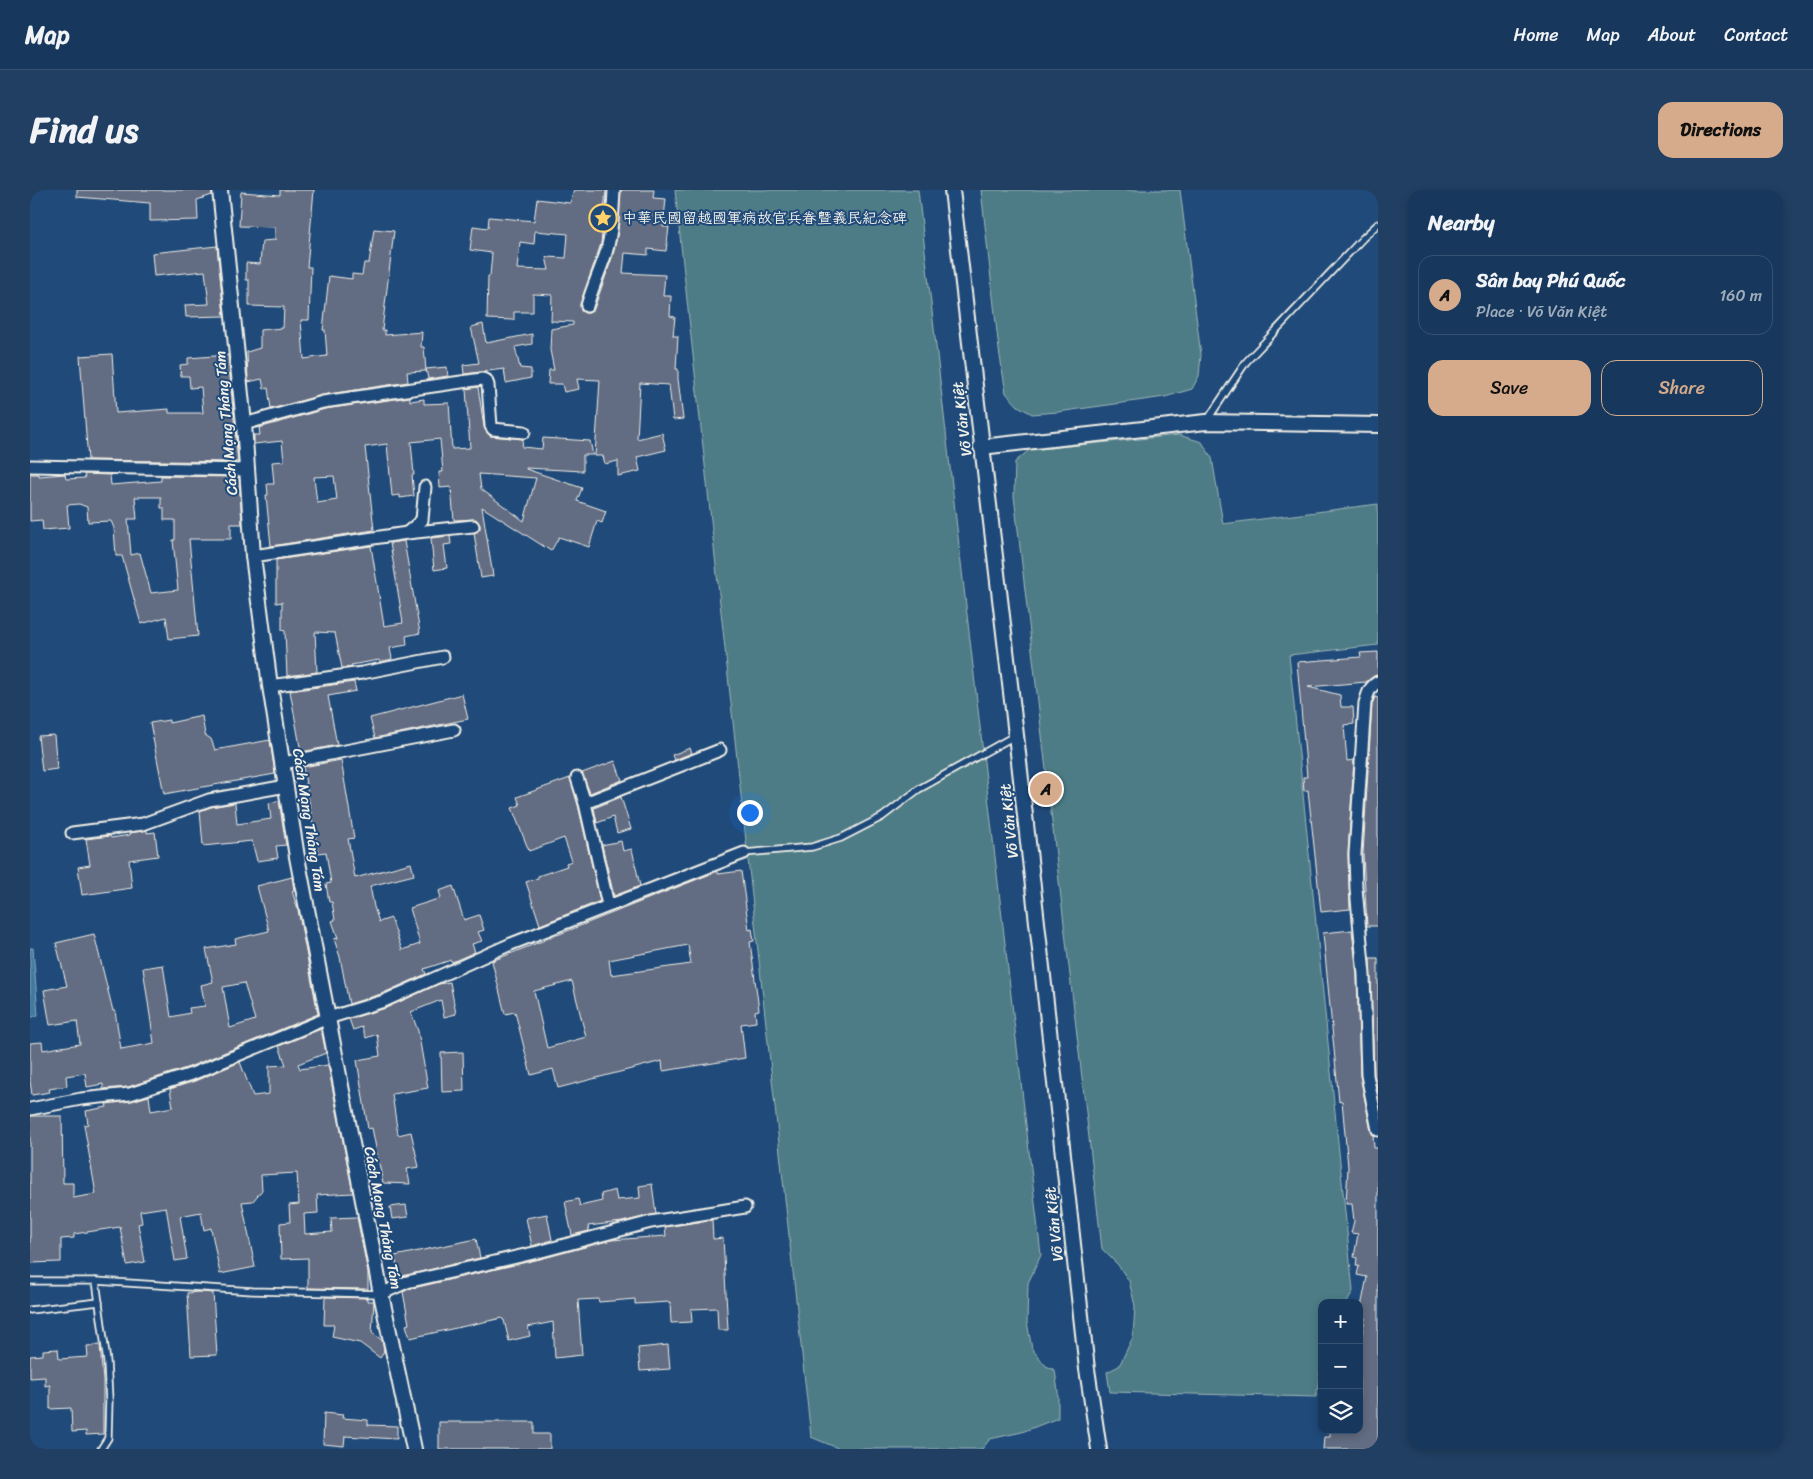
<!DOCTYPE html>
<html lang="en">
<head>
<meta charset="utf-8">
<style>
  body { margin:0; font-family:Sriracha,"LXGW WenKai TC",sans-serif; background:#203f62; color:#f1f3f6 }
  .controls { position:absolute; right:15px; bottom:15px; display:grid; overflow:hidden; border-radius:10px; box-shadow:0 2px 8px #0003 }
  .controls button { width:45px; height:45px; display:grid; place-items:center; padding:0; border:0; border-bottom:1px solid #365272; background:#17385c; color:#f1f3f6; font:25px sans-serif }
  .you { position:absolute; left:719px; top:622px; width:18px; height:18px; margin:-12px; border:4px solid #fff; border-radius:50%; background:#1a73e8; box-shadow:0 0 0 8px #1a73e833 }
  .badge { display:grid; place-items:center; width:32px; height:32px; border-radius:50%; background:#d6ab8b; color:#111; font-size:16px; font-weight:700 }
  .pin { position:absolute; translate:-50% -50%; border:2px solid #fff; box-shadow:0 1px 5px #0006 }
  .list { margin:0; padding:0; list-style:none }
  h2 { display:flex; justify-content:space-between; align-items:center; height:65px; margin:0; padding:0 20px; font-size:21px }
  h2 small { font-size:16px; font-weight:400; color:#9eacbb }
  .list li { display:grid; grid-template-columns:32px 1fr auto; gap:15px; align-items:center; box-sizing:border-box; height:80px; margin:0 10px 10px; padding:0 10px; border:1px solid #365272; border-radius:15px }
  .list b { display:block; font-size:19px; white-space:nowrap }
  .list p { margin:0; font-size:16px; white-space:nowrap; color:#9eacbb }
  .list em { font-size:16px; font-style:normal; color:#9eacbb }
  .actions { display:flex; gap:10px; padding:15px 20px }
  .actions a { flex:1; padding:11px 0; border:1px solid #d6ab8b; border-radius:15px; text-align:center; font-size:18px; color:#d6ab8b }
  .actions .main { background:#d6ab8b; color:#111 }
  .icon { flex:none; width:28px; height:28px; fill:none; stroke:currentColor; stroke-width:2; stroke-linecap:round; stroke-linejoin:round }
  .map { position:relative; flex:none; width:1348px; height:1259px; overflow:hidden; border-radius:15px }
  header { display:flex; align-items:center; gap:30px; box-sizing:border-box; height:70px; padding:0 25px; background:#17385c; border-bottom:1px solid #365272 }
  header strong { font-size:24px }
  nav { display:flex; gap:28px; margin-inline-start:auto; font-size:18px }
  .intro { display:flex; align-items:center; justify-content:space-between; box-sizing:border-box; height:120px; padding:0 30px }
  h1 { margin:0; font-size:35px }
  .button { padding:12px 22px; border-radius:15px; background:#d6ab8b; color:#111; font-size:18px; font-weight:700 }
  main { display:flex; gap:30px; padding:0 30px }
  aside { flex:1; background:#17385c; border-radius:15px; box-shadow:0 2px 8px #0003 }
  .map>svg:first-child { display:block }
</style>
</head>
<body>
<header>
<strong>Map</strong>
<nav><a>Home</a><a>Map</a><a>About</a><a>Contact</a></nav>
</header>
<div class="intro"><h1>Find us</h1><a class="button">Directions</a></div>
<main>
<div class="map">
<svg width="1348" height="1259" viewBox="0 0 1348 1259">
  <rect width="100%" height="100%" fill="#1f4a7a"/>
  <filter id="ink" filterUnits="userSpaceOnUse"><feTurbulence type="fractalNoise" baseFrequency=".02" numOctaves="2"/><feDisplacementMap in="SourceGraphic" scale="10" xChannelSelector="R" yChannelSelector="G"/><feConvolveMatrix kernelMatrix="1 2 1 2 8 2 1 2 1" color-interpolation-filters="sRGB"/></filter>
  <g filter="url(#ink)">
    <g fill="#4d7c86" stroke="#a0b6b7">
      <path d="M645,0H888L1011,1065L998,1093L997,1132L1002,1159L1016,1176L1025,1180L1028,1202V1228L992,1242L960,1249L952,1259H810L781,1247Z"/>
      <path d="M951,0H1150L1171,165L1169,186L1162,199L1135,207L1028,222L1002,224L988,216L976,203L969,160Z"/>
      <path d="M1149,245L1172,252L1182,268L1193,334L1348,314V455L1259,465L1323,1101L1317,1113H1292V1170L1286,1207L1080,1202L1077,1182L1089,1176L1103,1147L1105,1116L1099,1091L1088,1075L1072,1059L984,306L985,272L999,260Z"/>
    </g>
    <path fill="#437a9f" stroke="#8aaabc" d="M0,758H3L8,825L0,828Z"/>
    <g fill="#626c82" stroke="#f4f1e8" fill-rule="evenodd">
      <path d="M47,0H181L182,5L167,10L168,30L120,31V13L47,7Z"/>
      <path d="M250,0H284L277,77H281L279,130H271L274,169L297,166L295,140H293L299,86L322,89V84L332,85L334,73H339L344,39L364,41L352,140H355V145L392,142L391,157H394L396,181L377,182L378,192L292,205L241,219L238,198L234,199L232,189L218,192L217,162L230,158V140L253,138L254,117L219,116V90H216V73L230,74L232,51L245,50V37L209,36L211,2L250,5Z"/>
      <path d="M544,0H576L571,54L550,114L551,121L555,123H559L564,119L583,65L588,41L591,0H624L623,8L636,9L633,37H639L636,61L618,59V65L595,63L593,83L635,85L633,106H641L640,126L645,127L643,146H648L646,179H648V189L653,229L643,230L639,195L610,193L607,249L632,243L636,260L607,267L610,281L588,286V271L575,274L573,266H565L570,190L547,189L549,199L534,202L532,194H518L519,180H524L520,160L521,139L543,135V132L521,131L522,105L503,104V122H484V130L457,129L458,86H460L462,63L440,60L443,36L458,38L459,27L504,31L507,9L540,13ZM505,41L538,44L536,68L516,67L519,80L487,79L490,52L504,54Z"/>
      <path d="M187,56L194,126L156,127L155,115L179,114L175,81L124,86L122,63Z"/>
      <path d="M453,134L456,153L502,144V154L485,157L490,178L501,179V188L476,193L474,179L434,184L433,175L449,173L441,137Z"/>
      <path d="M82,164L86,223L139,219V223H173L171,197L160,198L159,186H151L150,175L158,174V168L198,165L208,272L58,270L50,166Z"/>
      <path d="M417,177L418,186L398,189L396,179Z"/>
      <path d="M448,197L454,237L460,246L493,249L492,257L512,259L513,248L560,251L563,265H553V281L496,278V279L552,298L547,311L576,321L572,333L567,331L559,357L529,347L521,361L452,317L463,386L451,388L444,343L450,339V335L446,329L424,330L421,297L410,298L409,282H413L410,249L381,252L384,285H382L384,306L370,308V305L362,306L357,254L335,257L344,340L241,356L236,305H238L237,294H244L242,272L254,271L252,251L224,254V245H230L229,238L295,219L380,207V211L394,209V214L419,213L422,259L440,258L436,199ZM449,284L506,288L494,331L451,299ZM304,286L307,310L287,313L284,287Z"/>
      <path d="M0,284H9V286L35,284L36,289L55,288L54,284L80,285L81,295L131,291V286L209,287L212,334H201V349H159L168,446L139,449L136,427L111,434L92,366H86L84,338L81,331L58,332L57,317L49,314L37,315L39,338L13,340L12,330L0,331ZM105,307H131V318H134V330H145V350H143L148,400L121,403L110,363L101,365L98,329H107Z"/>
      <path d="M420,346L421,354L414,355L417,378L404,380L401,348Z"/>
      <path d="M374,351L390,443L376,446L377,455L360,458L362,469L350,472L349,470L321,475L322,477L312,478L305,443L285,442L287,482L257,486L255,441L252,440V412L246,413V370L341,356L354,436L373,433L360,353Z"/>
      <path d="M1348,462V485L1344,486L1336,492L1278,497L1310,505L1311,517H1323L1324,534L1314,535L1317,571L1324,570L1318,664L1320,719L1291,722L1278,600L1274,601L1273,587H1277L1267,472L1331,467L1330,463Z"/>
      <path d="M324,492L326,501L298,506L307,555L271,562L260,501Z"/>
      <path d="M432,504L438,529L345,548L340,528Z"/>
      <path d="M1345,507L1348,508V736H1337L1333,664L1342,514Z"/>
      <path d="M172,526L175,545L181,549L185,560L240,550L245,584L134,604L120,533L139,530V533Z"/>
      <path d="M24,545L27,579L12,581L8,546Z"/>
      <path d="M660,558L662,563L644,570L642,565Z"/>
      <path d="M311,570L324,648L318,649L325,688L381,673L384,685L340,696L344,717L349,732L361,728L372,760L390,754L380,718L411,708L409,701L423,696L434,730L449,725L454,740L448,742L452,751L442,754L445,762L422,772L421,770L394,779L396,784L351,804L319,814L310,767L304,749L308,748L302,731L305,730L302,712H299L296,694L301,693L296,662L288,663L273,577Z"/>
      <path d="M585,571L592,590L560,603L552,583Z"/>
      <path d="M540,588L548,615L570,711L510,735L496,692L508,688V686L537,676L536,673L542,671L534,648L499,661L482,618L490,615L487,607Z"/>
      <path d="M591,607L601,639L587,643L583,627L567,633L564,618Z"/>
      <path d="M249,611L256,655L246,656L248,668L227,671L222,651L173,656L170,621L181,617L205,613L207,634L241,629L239,613Z"/>
      <path d="M117,640V643L125,642L128,666L99,670L102,698L52,705L48,677L60,675L56,649L80,646L81,648L100,645V643Z"/>
      <path d="M591,651L593,661L602,659L610,696L584,706L572,655Z"/>
      <path d="M688,681V684L711,681L719,740L722,739L724,751L720,752L729,820L725,821L726,832L711,834L715,868L633,881L632,871L528,898L523,879L501,885L485,822L475,824L462,771ZM658,755L661,774L581,785L579,770ZM542,791L556,847L517,858L504,801Z"/>
      <path d="M262,687L264,700L262,701L268,720L288,824L159,877L98,897L73,899V894L57,897L55,883L36,886L37,896L19,899L20,902L2,905L0,891V853L12,852L13,860L50,854L47,831L20,835L14,800L37,796L26,753L64,744L83,821H85L91,859L124,853L113,778L133,775L141,827L160,823L159,818L175,816L171,795L183,792L176,759L206,754L205,749L239,741L227,696ZM214,793L225,830L200,838L193,797Z"/>
      <path d="M1322,740L1327,785L1330,885L1341,941L1343,945L1344,958H1348V1259H1293L1294,1247H1300V1241L1329,1240V1149H1331L1335,1128L1329,1127L1337,1087L1327,1085L1329,1076H1326L1327,1068L1324,1067L1328,1044L1321,1043L1324,1031L1322,1014H1316L1318,977L1312,911L1309,912L1293,743Z"/>
      <path d="M1340,768H1348V902L1344,884Z"/>
      <path d="M420,792L426,824L414,827L411,810L381,822L388,841L398,898L362,904L368,945L381,942L389,977L377,979L380,994L353,993L342,938L338,939L327,870L350,866L347,844L336,848L332,837L323,840L319,829L356,818L409,794Z"/>
      <path d="M291,839L296,863L268,874L270,879L298,875L323,1003L287,1005L288,1023L274,1024L275,1044L302,1042L301,1028L327,1027L338,1083V1099L278,1098V1068L251,1069L250,1033L260,1032L259,1015L269,1014L267,983L231,985L232,1000L223,1011L212,1012L225,1077L190,1084L181,1038L174,1040L171,1022L150,1026L157,1069L145,1071L136,1017L110,1021L112,1033L108,1034L115,1072L97,1075L90,1037L44,1044V1048L31,1049V1072L0,1073V926H32L33,993H43V1008L66,1004L54,935L58,934L56,921L77,917L76,914L101,911L119,906L121,921L143,917L140,899L165,891L210,872L223,906L239,904V876L256,875L249,856Z"/>
      <path d="M433,862L434,901L412,902L411,863Z"/>
      <path d="M622,994L626,1024L592,1032L558,1036L559,1041L542,1045L535,1012L548,1009L550,1016L572,1011L571,1004L585,1000L587,1010L610,1008L609,996Z"/>
      <path d="M376,1015L378,1027L362,1029L360,1017Z"/>
      <path d="M517,1024L522,1050L502,1056L496,1028Z"/>
      <path d="M682,1030L683,1049L693,1048L698,1140H688L687,1118L661,1119L662,1132L641,1133L640,1112L605,1114V1109L569,1112L568,1109L548,1110L552,1165L525,1168L523,1132L498,1137L500,1146L479,1151L474,1130H473L472,1128L380,1148L376,1135L379,1134L373,1102L379,1099L510,1069L581,1050L636,1046L635,1037Z"/>
      <path d="M446,1049L450,1068L369,1087L365,1066Z"/>
      <path d="M170,1102L183,1103L187,1165L161,1166L157,1103Z"/>
      <path d="M295,1107L337,1108V1111H344L342,1143L352,1150L354,1162L350,1168L330,1153L302,1147L304,1135H294Z"/>
      <path d="M70,1155L73,1191V1244L56,1245V1241L42,1242L41,1218L20,1219V1195L15,1196V1187L0,1188V1166L13,1165V1160L28,1159L29,1169L58,1167L57,1156Z"/>
      <path d="M638,1155L640,1179L610,1181L608,1158Z"/>
      <path d="M294,1223L313,1225L312,1228L338,1230V1235L367,1236V1249L315,1246L314,1256L293,1254Z"/>
      <path d="M409,1232H504V1244H520V1259H409Z"/>
    </g>
    <g fill="none" stroke-linecap="round" stroke-linejoin="round">
      <g stroke="#f4f1e8" stroke-width="9">
        <g id="service">
          <path d="M1176,232L1216,172L1333,48L1348,34"/>
          <path d="M714,663L782,657L811,648L852,627L889,599L986,545"/>
          <path d="M0,1091H66L223,1101L351,1104"/>
          <path d="M66,1091L77,1172L79,1210L78,1248L71,1259"/>
          <path d="M0,1120L69,1112"/>
        </g>
      </g>
      <g stroke="#f4f1e8" stroke-width="15">
        <g id="minor">
          <path d="M557,116C562,98 570,81 576,63C582,43 583,21 584,0"/>
          <path d="M214,234L293,212L452,189L456,190L458,195L461,236L463,239L494,242"/>
          <path d="M0,276L218,280"/>
          <path d="M377,343L392,330L395,297"/>
          <path d="M223,366L377,343L443,336"/>
          <path d="M1348,492C1339,497 1338,504 1335,513L1325,664L1326,698L1334,785L1337,885L1348,940"/>
          <path d="M240,496L332,483L413,467"/>
          <path d="M253,573L424,540"/>
          <path d="M547,588L555,613L578,715"/>
          <path d="M555,613L690,560"/>
          <path d="M42,643L113,634L179,610L256,596"/>
          <path d="M0,919L51,909L100,904L162,884L298,828L354,811L481,754L714,663"/>
          <path d="M351,1104L377,1092L508,1062L621,1032L715,1017"/>
        </g>
      </g>
      <g stroke="#f4f1e8" stroke-width="18">
        <g id="tertiary">
          <path d="M190,0L214,234L223,366L240,496L267,667L351,1104L384,1259"/>
          <path d="M922,0L986,545L1057,1179L1069,1259"/>
          <path d="M951,257L1176,232L1348,235"/>
        </g>
      </g>
      <use href="#service" stroke="#1f4a7a" stroke-width="5.5"/>
      <use href="#minor" stroke="#1f4a7a" stroke-width="11"/>
      <use href="#tertiary" stroke="#1f4a7a" stroke-width="14"/>
    </g>
  </g>
  <defs>
    <g id="sight-ring" transform="scale(1.4375)"><circle r="9.5" fill="#1f4a7a" stroke="#ffd166" stroke-width="1.5"/><path d="M0-6L1.8-2.2L6-1.7L2.9 1.2L3.7 5.4L0 3.3L-3.7 5.4L-2.9 1.2L-6-1.7L-1.8-2.2Z" fill="#ffd166"/></g>
  </defs>
  <g fill-rule="evenodd">
    <use href="#sight-ring" x="573" y="28"/>
  </g>
  <g text-anchor="middle" dominant-baseline="central" stroke-width="4" stroke-linejoin="round" paint-order="stroke">
    <g font-size="15" fill="#f4f1e8" stroke="#1f4a7a" text-anchor="start">
      <text x="592" y="28">中華民國留越國軍病故官兵眷暨義民紀念碑</text>
    </g>
    <g font-size="15" fill="#f4f1e8" stroke="#1f4a7a">
      <text transform="translate(932 229) rotate(-97)">Võ Văn Kiệt</text>
      <text transform="translate(196 233) rotate(-95)">Cách Mạng Tháng Tám</text>
      <text transform="translate(279 630) rotate(81)">Cách Mạng Tháng Tám</text>
      <text transform="translate(979 631) rotate(-96)">Võ Văn Kiệt</text>
      <text transform="translate(353 1028) rotate(79)">Cách Mạng Tháng Tám</text>
      <text transform="translate(1024 1034) rotate(-96)">Võ Văn Kiệt</text>
    </g>
  </g>
</svg>
<div class="controls">
<button>+</button>
<button>−</button>
<button><svg class="icon" aria-label="layers" viewBox="0 0 24 24"><path d="M12 4l9 5-9 5-9-5zM3 14l9 5 9-5"/></svg></button>
</div>
<div class="you"></div>
<div class="pin badge" style="left:1016px;top:599px">A</div>
</div>
<aside>
<h2>Nearby<small></small></h2>
<ul class="list">
<li><span class="badge">A</span><div><b>Sân bay Phú Quốc</b><p>Place · Võ Văn Kiệt</p></div><em>160 m</em></li>
</ul>
<div class="actions"><a class="main">Save</a><a>Share</a></div>
</aside>
</main>
</body>
</html>
